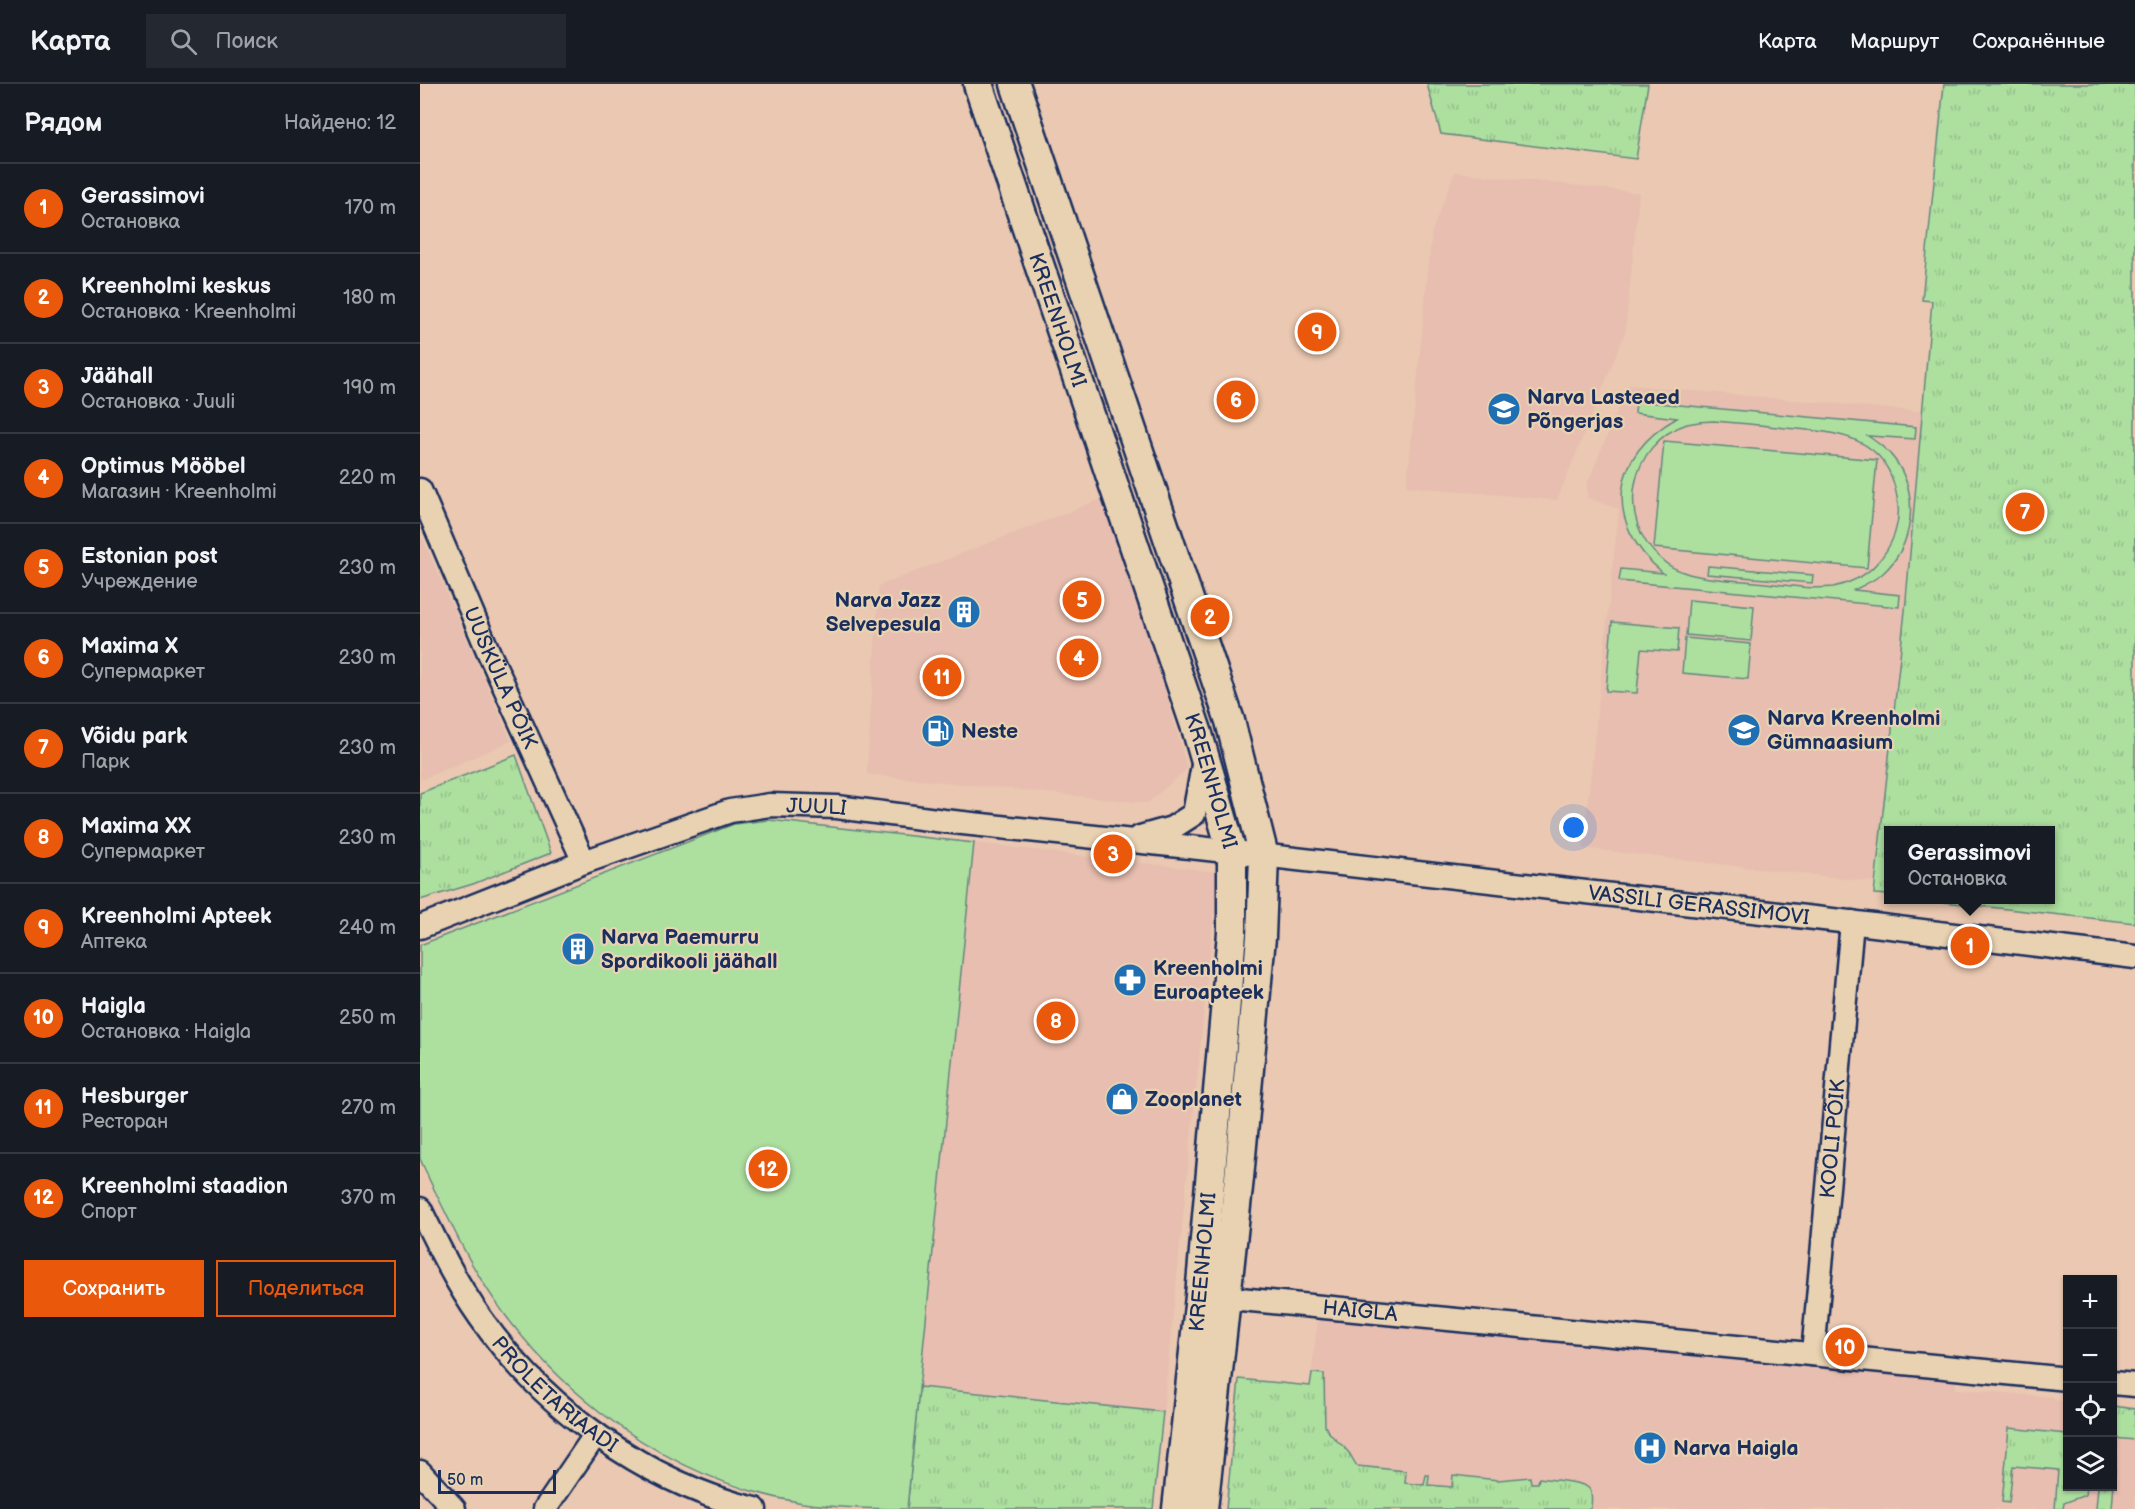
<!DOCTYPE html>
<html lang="ru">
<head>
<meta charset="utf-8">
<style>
  body { margin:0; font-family:"Balsamiq Sans",sans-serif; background:#242831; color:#f1f3f6 }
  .controls { position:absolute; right:18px; bottom:18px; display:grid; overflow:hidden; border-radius:0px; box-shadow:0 2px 4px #0004 }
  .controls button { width:54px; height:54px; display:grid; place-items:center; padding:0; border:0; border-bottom:2px solid #363941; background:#171b24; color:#f1f3f6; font:30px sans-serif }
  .scale { position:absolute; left:18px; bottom:15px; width:118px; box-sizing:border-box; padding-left:6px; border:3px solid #1b2f5e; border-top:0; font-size:16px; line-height:21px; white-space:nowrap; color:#1b2f5e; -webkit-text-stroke:4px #e9d2b1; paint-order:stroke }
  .you { position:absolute; left:1154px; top:744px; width:21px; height:21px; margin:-15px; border:4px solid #fff; border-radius:50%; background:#1a73e8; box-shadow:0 0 0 9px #1a73e833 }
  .badge { display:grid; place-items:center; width:39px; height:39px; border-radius:50%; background:#ea580c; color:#fff; font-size:20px; font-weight:700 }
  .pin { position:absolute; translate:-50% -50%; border:3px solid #fff; box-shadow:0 2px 6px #0006 }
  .popup { position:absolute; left:1464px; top:742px; width:171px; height:78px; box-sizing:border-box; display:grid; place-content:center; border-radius:0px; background:#171b24; filter:drop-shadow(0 2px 4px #0005); font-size:20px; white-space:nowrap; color:#9ea1a6 }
  .popup b { font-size:22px; color:#f1f3f6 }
  .popup::after { content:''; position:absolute; left:50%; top:100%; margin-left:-12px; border:12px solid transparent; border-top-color:#171b24 }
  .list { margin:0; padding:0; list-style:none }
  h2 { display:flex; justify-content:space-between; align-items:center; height:78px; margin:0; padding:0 24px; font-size:26px }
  h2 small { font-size:20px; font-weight:400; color:#9ea1a6 }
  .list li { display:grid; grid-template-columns:39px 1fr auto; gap:18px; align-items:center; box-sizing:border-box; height:90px; padding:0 24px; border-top:2px solid #363941 }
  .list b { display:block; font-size:22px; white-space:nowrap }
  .list p { margin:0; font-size:20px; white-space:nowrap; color:#9ea1a6 }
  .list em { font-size:20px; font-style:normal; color:#9ea1a6 }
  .actions { display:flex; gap:12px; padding:18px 24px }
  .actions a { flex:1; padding:14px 0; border:2px solid #ea580c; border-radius:0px; text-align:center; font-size:21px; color:#ea580c }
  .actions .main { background:#ea580c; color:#fff }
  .icon { flex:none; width:33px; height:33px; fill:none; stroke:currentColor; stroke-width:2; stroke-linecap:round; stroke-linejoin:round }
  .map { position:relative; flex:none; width:1715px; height:1425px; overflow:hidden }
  header { display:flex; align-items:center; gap:36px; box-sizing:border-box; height:84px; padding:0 30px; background:#171b24; border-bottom:2px solid #363941 }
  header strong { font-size:28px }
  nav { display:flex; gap:33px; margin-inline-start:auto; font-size:21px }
  .search { width:420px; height:54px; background:#242831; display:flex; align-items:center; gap:15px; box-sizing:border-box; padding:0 21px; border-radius:0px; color:#9ea1a6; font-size:22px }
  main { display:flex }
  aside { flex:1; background:#171b24 }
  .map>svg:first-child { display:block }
</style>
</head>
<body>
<header>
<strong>Карта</strong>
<div class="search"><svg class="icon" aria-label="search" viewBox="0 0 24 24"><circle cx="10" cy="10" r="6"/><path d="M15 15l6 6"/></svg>Поиск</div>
<nav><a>Карта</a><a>Маршрут</a><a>Сохранённые</a></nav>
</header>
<main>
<aside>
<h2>Рядом<small>Найдено: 12</small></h2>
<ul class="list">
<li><span class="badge">1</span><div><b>Gerassimovi</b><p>Остановка</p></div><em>170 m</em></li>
<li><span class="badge">2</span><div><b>Kreenholmi keskus</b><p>Остановка · Kreenholmi</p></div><em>180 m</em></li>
<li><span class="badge">3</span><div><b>Jäähall</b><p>Остановка · Juuli</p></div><em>190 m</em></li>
<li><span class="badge">4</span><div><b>Optimus Mööbel</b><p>Магазин · Kreenholmi</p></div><em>220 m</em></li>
<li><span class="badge">5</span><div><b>Estonian post</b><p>Учреждение</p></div><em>230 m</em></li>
<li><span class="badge">6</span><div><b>Maxima X</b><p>Супермаркет</p></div><em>230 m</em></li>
<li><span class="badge">7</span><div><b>Võidu park</b><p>Парк</p></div><em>230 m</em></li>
<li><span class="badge">8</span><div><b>Maxima XX</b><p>Супермаркет</p></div><em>230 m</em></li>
<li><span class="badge">9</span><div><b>Kreenholmi Apteek</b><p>Аптека</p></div><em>240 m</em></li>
<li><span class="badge">10</span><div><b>Haigla</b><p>Остановка · Haigla</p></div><em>250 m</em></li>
<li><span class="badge">11</span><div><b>Hesburger</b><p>Ресторан</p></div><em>270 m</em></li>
<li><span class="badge">12</span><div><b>Kreenholmi staadion</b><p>Спорт</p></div><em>370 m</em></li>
</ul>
<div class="actions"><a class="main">Сохранить</a><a>Поделиться</a></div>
</aside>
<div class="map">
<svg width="1715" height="1425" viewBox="0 0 1715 1425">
  <defs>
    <pattern id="grass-tufts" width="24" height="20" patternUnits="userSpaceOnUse" patternTransform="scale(1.5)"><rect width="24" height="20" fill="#addf9f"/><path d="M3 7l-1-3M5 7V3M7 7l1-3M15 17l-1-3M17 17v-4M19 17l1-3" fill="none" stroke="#94c08b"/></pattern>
  </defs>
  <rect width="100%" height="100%" fill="#eac8b1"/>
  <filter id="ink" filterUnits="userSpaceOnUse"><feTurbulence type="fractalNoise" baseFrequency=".0167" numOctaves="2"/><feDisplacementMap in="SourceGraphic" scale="12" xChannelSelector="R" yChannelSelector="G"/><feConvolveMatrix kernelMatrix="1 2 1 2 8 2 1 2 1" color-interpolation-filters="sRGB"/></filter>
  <g filter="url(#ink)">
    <g fill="#e7beaf">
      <path d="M1035,88L1219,109L1205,248L1137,416L987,402L1012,148Z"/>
      <path d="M1208,301L1503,328L1485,527L1455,798L1163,764L1199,425L1167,413V401Z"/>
      <path d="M692,411L767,685L727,719L447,690L459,502Z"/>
      <path d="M3,455L91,657L0,696V456Z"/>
      <path d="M554,759L798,788L733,1425H487Z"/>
      <path d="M898,1235L1536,1295L1535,1305L1633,1313V1316L1647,1317L1648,1402H1692L1693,1322L1715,1325V1425H806L819,1295L890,1301Z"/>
    </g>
    <g fill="url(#grass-tufts)" stroke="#64877e" stroke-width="1.5">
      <path d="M1007,0H1228L1216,75L1021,50Z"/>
      <path d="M1524,0H1715V839L1506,816H1631V746H1469V811L1454,810L1485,527L1512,217L1502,216Z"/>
      <path d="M96,671L131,769L53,800L0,816V709Z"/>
      <path d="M892,1289L904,1290L905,1342C911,1355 921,1358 929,1369C932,1373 934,1378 937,1382L986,1387L985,1399L1004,1401L1006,1391H1009L1008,1401L1032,1403L1033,1391L1078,1396L1110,1393L1111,1399H1118L1119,1394C1129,1396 1166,1397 1170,1406C1173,1411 1171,1419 1171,1425H806L819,1295L890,1302Z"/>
      <path d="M499,1303L743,1328L733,1425H487Z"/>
      <path d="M1693,1322L1715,1325V1356L1693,1354Z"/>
      <path d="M1589,1344L1647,1350L1648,1402L1666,1403L1665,1411L1644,1419L1643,1425H1635L1638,1386L1593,1382L1589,1419L1582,1418Z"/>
      <path d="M1693,1360H1697L1692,1425H1676L1678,1403L1692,1402Z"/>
    </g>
    <g fill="#addf9f" stroke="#64877e" stroke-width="1.5" fill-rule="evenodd">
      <path d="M1216,317L1496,343L1495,355L1448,352C1458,359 1468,366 1475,376C1500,411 1494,462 1462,490C1453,497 1444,501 1434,506L1480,511L1479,523L1199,497L1201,485L1243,489C1183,439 1190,371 1257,334L1215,329ZM1294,337C1318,339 1342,341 1366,344C1417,348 1467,351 1477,413C1482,438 1473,462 1456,480C1446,492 1428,500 1413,503C1388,506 1361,500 1336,498C1314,496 1290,496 1269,490C1259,487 1248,482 1241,475C1195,436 1209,359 1267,340C1276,338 1285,337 1294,337Z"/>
      <path d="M1244,357L1457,376L1447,484L1234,464Z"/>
      <path d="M1288,482L1393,491L1392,499L1287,490Z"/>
      <path d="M1269,516L1334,522L1331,557L1266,551Z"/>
      <path d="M1192,538L1259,544L1257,568L1221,565L1217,609L1186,607Z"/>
      <path d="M1265,554L1331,560L1328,595L1262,589Z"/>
      <path d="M349,736L554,759L487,1425C452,1425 418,1424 383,1419C234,1394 106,1289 39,1156C29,1136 19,1115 9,1095C7,1088 2,1081 0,1074C0,1059 0,1031 0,1015C0,964 0,912 0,861L314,740Z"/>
    </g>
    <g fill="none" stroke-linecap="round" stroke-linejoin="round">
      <g stroke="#1b2f5e" stroke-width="27">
        <g id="minor">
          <path id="s1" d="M0,406L69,569L164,778"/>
          <path d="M720,753L752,744L774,730L784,676"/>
          <path id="s2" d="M0,843L164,778L310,727L350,721L417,723L524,737L779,764L1421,837L1715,873"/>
          <path id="s3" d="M0,1125C18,1162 36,1199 60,1233C123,1324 227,1399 335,1425"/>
          <path id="s4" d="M789,1212L1648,1295"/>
          <path id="s5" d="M1393,1270L1432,838"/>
          <path d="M1692,1299L1715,1301"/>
          <path d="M0,1388L34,1425"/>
          <path d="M125,1425L176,1350"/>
        </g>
      </g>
      <g stroke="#1b2f5e" stroke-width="33">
        <g id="major">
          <path id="s6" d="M558,0L777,647L812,768V849L780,1212L757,1425"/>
          <path d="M595,0L810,637L844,772L841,853L819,1094L783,1425"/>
        </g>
      </g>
      <use href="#minor" stroke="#e9d2b1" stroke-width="22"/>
      <use href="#major" stroke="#e9d2b1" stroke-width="28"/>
    </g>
  </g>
  <defs>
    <g id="school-disc" transform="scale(1.725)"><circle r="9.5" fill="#1f6fb2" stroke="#e9d2b1"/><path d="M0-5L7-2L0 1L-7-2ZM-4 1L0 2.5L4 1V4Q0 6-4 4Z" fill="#fff"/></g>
    <g id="building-disc" transform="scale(1.725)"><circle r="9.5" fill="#1f6fb2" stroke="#e9d2b1"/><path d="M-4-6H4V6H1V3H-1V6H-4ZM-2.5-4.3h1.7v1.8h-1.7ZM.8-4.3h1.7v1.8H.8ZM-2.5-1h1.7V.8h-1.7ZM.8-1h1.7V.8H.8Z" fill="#fff"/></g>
    <g id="fuel-disc" transform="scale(1.725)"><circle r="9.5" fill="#1f6fb2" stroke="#e9d2b1"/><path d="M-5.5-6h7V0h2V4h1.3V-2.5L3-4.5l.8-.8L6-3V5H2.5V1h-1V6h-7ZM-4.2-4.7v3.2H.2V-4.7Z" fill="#fff"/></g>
    <g id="pharmacy-disc" transform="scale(1.725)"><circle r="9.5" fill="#1f6fb2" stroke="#e9d2b1"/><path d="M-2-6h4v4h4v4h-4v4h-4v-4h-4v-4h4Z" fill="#fff"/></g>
    <g id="shop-disc" transform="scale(1.725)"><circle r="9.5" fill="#1f6fb2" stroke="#e9d2b1"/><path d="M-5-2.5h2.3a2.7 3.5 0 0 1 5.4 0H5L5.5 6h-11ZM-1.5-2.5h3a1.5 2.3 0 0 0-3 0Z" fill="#fff"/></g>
    <g id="hospital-disc" transform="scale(1.725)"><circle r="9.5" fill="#1f6fb2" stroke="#e9d2b1"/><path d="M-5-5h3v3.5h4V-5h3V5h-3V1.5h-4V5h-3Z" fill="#fff"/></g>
  </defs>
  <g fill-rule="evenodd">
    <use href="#school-disc" x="1084" y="325"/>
    <use href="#building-disc" x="544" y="528"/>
    <use href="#school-disc" x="1324" y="646"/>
    <use href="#fuel-disc" x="518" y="647"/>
    <use href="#building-disc" x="158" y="865"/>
    <use href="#pharmacy-disc" x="710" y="896"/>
    <use href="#shop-disc" x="702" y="1015"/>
    <use href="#hospital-disc" x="1230" y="1364"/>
  </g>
  <g text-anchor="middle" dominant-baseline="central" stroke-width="4.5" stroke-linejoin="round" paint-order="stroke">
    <g font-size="21" fill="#1b2f5e" stroke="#e9d2b1">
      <text stroke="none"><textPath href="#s6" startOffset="249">KREENHOLMI</textPath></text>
      <text stroke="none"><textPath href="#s1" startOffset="204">UUSKÜLA PÕIK</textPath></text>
      <text stroke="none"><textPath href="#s6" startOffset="735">KREENHOLMI</textPath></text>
      <text stroke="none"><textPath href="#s2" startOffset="418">JUULI</textPath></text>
      <text stroke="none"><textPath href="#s2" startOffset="1306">VASSILI GERASSIMOVI</textPath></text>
      <text stroke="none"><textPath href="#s5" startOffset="216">KOOLI PÕIK</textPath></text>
      <text transform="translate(783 1178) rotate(-85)">KREENHOLMI</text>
      <text stroke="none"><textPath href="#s4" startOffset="152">HAIGLA</textPath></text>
      <text stroke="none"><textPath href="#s3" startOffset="232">PROLETARIAADI</textPath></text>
    </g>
    <g font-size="21" font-weight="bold" fill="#1b2f5e" stroke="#e9d2b1" text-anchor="start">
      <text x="1107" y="313">Narva Lasteaed<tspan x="1107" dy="24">Põngerjas</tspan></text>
      <text x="521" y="516" text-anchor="end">Narva Jazz<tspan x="521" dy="24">Selvepesula</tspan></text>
      <text x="1347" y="634">Narva Kreenholmi<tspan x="1347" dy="24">Gümnaasium</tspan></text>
      <text x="541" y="647">Neste</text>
      <text x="181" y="853">Narva Paemurru<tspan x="181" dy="24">Spordikooli jäähall</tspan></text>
      <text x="733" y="884">Kreenholmi<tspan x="733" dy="24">Euroapteek</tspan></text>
      <text x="725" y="1015">Zooplanet</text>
      <text x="1253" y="1364">Narva Haigla</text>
    </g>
  </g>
</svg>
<div class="controls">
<button>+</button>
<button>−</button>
<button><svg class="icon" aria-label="locate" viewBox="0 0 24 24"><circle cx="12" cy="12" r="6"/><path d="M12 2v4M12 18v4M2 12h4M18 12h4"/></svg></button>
<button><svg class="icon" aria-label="layers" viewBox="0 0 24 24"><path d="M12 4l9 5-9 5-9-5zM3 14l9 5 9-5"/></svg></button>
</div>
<div class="scale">50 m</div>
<div class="you"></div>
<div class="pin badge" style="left:1550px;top:862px">1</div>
<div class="popup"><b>Gerassimovi</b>Остановка</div>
<div class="pin badge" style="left:790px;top:533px">2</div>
<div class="pin badge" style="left:693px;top:770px">3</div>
<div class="pin badge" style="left:659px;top:574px">4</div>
<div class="pin badge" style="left:662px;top:516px">5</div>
<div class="pin badge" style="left:816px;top:316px">6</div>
<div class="pin badge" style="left:1605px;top:428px">7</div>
<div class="pin badge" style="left:636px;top:937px">8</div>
<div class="pin badge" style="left:897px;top:248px">9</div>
<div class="pin badge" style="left:1425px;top:1263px">10</div>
<div class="pin badge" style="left:522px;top:593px">11</div>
<div class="pin badge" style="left:348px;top:1085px">12</div>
</div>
</main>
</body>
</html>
